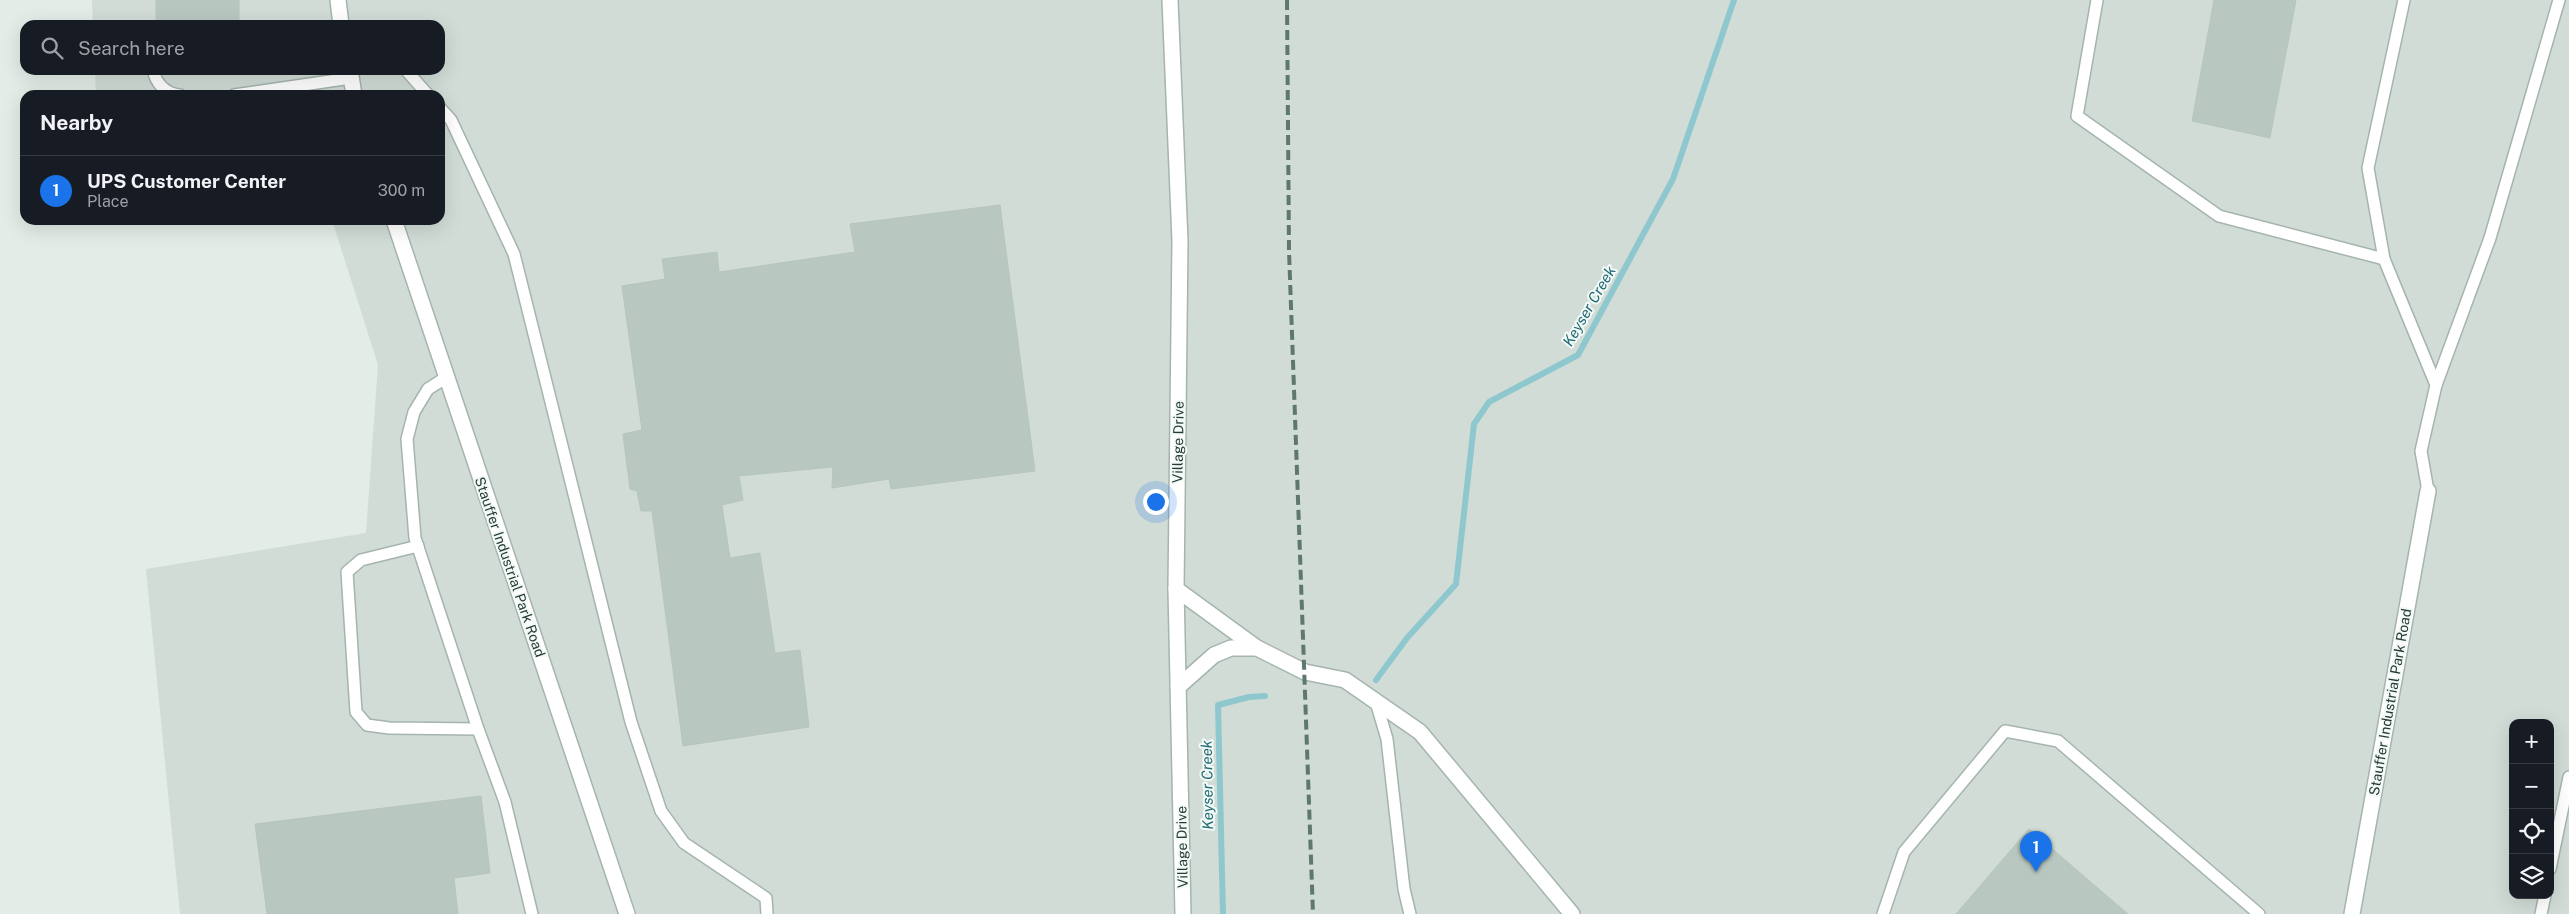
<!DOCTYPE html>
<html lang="en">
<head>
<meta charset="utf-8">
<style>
  body { margin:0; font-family:"Public Sans",sans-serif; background:#20242c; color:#f1f3f6 }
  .controls { position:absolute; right:15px; bottom:15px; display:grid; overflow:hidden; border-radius:10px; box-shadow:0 5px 20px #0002 }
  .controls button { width:45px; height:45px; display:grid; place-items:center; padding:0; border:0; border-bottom:1px solid #363941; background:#171b24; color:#f1f3f6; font:25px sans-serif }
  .you { position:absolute; left:1155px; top:501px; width:18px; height:18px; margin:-12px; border:4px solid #fff; border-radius:50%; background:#1a73e8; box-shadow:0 0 0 8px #1a73e833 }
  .badge { display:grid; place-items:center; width:32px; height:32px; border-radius:50%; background:#1a73e8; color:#fff; font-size:16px; font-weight:700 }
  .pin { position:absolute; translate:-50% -41px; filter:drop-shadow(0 1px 2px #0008) }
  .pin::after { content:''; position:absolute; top:26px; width:18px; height:15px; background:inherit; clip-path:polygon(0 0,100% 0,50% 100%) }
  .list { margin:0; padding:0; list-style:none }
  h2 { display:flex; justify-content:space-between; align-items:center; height:65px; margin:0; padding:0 20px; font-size:21px }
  h2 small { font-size:16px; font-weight:400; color:#9ea1a6 }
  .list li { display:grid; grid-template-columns:32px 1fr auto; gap:15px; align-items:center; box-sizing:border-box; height:70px; padding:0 20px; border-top:1px solid #363941 }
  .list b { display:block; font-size:19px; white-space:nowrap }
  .list p { margin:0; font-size:16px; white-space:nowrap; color:#9ea1a6 }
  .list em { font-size:16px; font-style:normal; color:#9ea1a6 }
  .icon { flex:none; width:28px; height:28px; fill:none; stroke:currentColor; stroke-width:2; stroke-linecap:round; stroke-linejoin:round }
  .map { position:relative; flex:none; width:2569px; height:914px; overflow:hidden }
  .search { position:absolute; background:#171b24; box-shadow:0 5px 20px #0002; left:20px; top:20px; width:425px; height:55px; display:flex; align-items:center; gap:12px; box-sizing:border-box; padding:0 18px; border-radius:15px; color:#9ea1a6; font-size:19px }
  .panel { position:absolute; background:#171b24; box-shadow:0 5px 20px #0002; left:20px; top:90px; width:425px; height:135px; border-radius:15px }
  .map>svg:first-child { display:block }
</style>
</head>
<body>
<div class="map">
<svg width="2569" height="914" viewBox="0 0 2569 914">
  <rect width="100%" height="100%" fill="#e3ece7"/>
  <path fill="#d1dcd6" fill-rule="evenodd" d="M92,0H2569V914H180L146,569L366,533L378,365L332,220H440V95H96L95,70H440V25H93ZM2513,723H2550V895H2513Z"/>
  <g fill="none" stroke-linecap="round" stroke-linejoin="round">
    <g stroke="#8ec8ce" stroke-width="6">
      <path d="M1376,680L1407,638L1456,584L1474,424L1489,402L1578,355L1673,179L1734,0"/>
      <path d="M1223,914L1218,705L1249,697L1265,696"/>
    </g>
  </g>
  <g fill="#b8c7c0" stroke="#b6c5be">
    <rect x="156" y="0" width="83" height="25"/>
    <path d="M2214,0H2296L2270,138L2192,121Z"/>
    <path d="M1000,205L1035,471L891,489L889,479L832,488L833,467L739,476L743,500L722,505L730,558L760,553L775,653L800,650L809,727L683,746L652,511H641L637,491L630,489L623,434L642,430L622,286L665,279L662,259L717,252L719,272L855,252L850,224Z"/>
    <path d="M481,796L490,873L454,878L458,914H267L255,824Z"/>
    <path d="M2029,829L2128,914H1956Z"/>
  </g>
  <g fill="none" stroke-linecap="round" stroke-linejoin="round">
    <g stroke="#a6b4ae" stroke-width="14">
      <g id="service">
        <path d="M2097,0L2077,116L2219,216L2384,259"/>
        <path d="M2404,0L2368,168L2384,259L2436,385L2421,451L2428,491"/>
        <path d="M153,70C156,83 165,94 180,95"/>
        <path d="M406,70L428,95"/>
        <path d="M234,95L351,78"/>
        <path d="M440,108L451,120L514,254L631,722L661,811L684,843L766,898L767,914"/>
        <path d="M447,377L428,389L414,412L407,439L415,538L478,729L505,802L532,914"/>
        <path d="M2436,385L2490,238L2559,0"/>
        <path d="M418,546L361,560L347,572L356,712L367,725L389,728L478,729"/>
        <path d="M1376,702L1387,739L1404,889L1410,914"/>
        <path d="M2550,869L2569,777"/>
        <path d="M1883,914L1904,852L2005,731L2058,741L2259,914"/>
        <path d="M2541,914L2545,895"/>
      </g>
    </g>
    <g stroke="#a6b4ae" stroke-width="18">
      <g id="minor">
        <path d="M338,0L341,25"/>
        <path d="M1170,0L1180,241L1176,589L1183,914"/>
        <path d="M350,70L354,95"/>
        <path d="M394,220L627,914"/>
        <path d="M1176,589L1257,648L1305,672L1345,680L1420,732L1572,914"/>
        <path d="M1178,687L1214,655L1231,648H1257"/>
        <path d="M2352,914L2428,491"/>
      </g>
    </g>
    <use href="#service" stroke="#fff" stroke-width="11"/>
    <use href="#minor" stroke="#fff" stroke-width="15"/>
    <path stroke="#5e786f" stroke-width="4" stroke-dasharray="10 5" stroke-linecap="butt" d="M1287,0L1289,251L1313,914"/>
  </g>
  <g text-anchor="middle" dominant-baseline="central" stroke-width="4" stroke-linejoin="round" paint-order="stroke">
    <g font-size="14" fill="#243c34" stroke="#f3f9f6">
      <text transform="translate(1178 442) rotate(-89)">Village Drive</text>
      <text transform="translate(510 567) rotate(71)">Stauffer Industrial Park Road</text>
      <text transform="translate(2390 702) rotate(-80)">Stauffer Industrial Park Road</text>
      <text transform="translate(1182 847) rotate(-91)">Village Drive</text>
    </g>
    <g font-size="15" font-style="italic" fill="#216c75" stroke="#f3f9f6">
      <text transform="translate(1589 306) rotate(-60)">Keyser Creek</text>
      <text transform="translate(1207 785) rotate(-91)">Keyser Creek</text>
    </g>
  </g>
</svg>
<div class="controls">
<button>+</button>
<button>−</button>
<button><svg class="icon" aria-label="locate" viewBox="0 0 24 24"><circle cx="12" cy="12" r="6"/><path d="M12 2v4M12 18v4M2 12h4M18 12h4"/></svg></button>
<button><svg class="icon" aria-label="layers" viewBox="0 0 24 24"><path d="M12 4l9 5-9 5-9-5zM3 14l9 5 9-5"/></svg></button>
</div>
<div class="you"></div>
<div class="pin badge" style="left:2036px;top:872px">1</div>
<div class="search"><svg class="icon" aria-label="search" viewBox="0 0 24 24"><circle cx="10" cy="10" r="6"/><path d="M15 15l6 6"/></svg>Search here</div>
<section class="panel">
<h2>Nearby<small></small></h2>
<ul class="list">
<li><span class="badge">1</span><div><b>UPS Customer Center</b><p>Place</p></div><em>300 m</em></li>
</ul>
</section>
</div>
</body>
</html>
